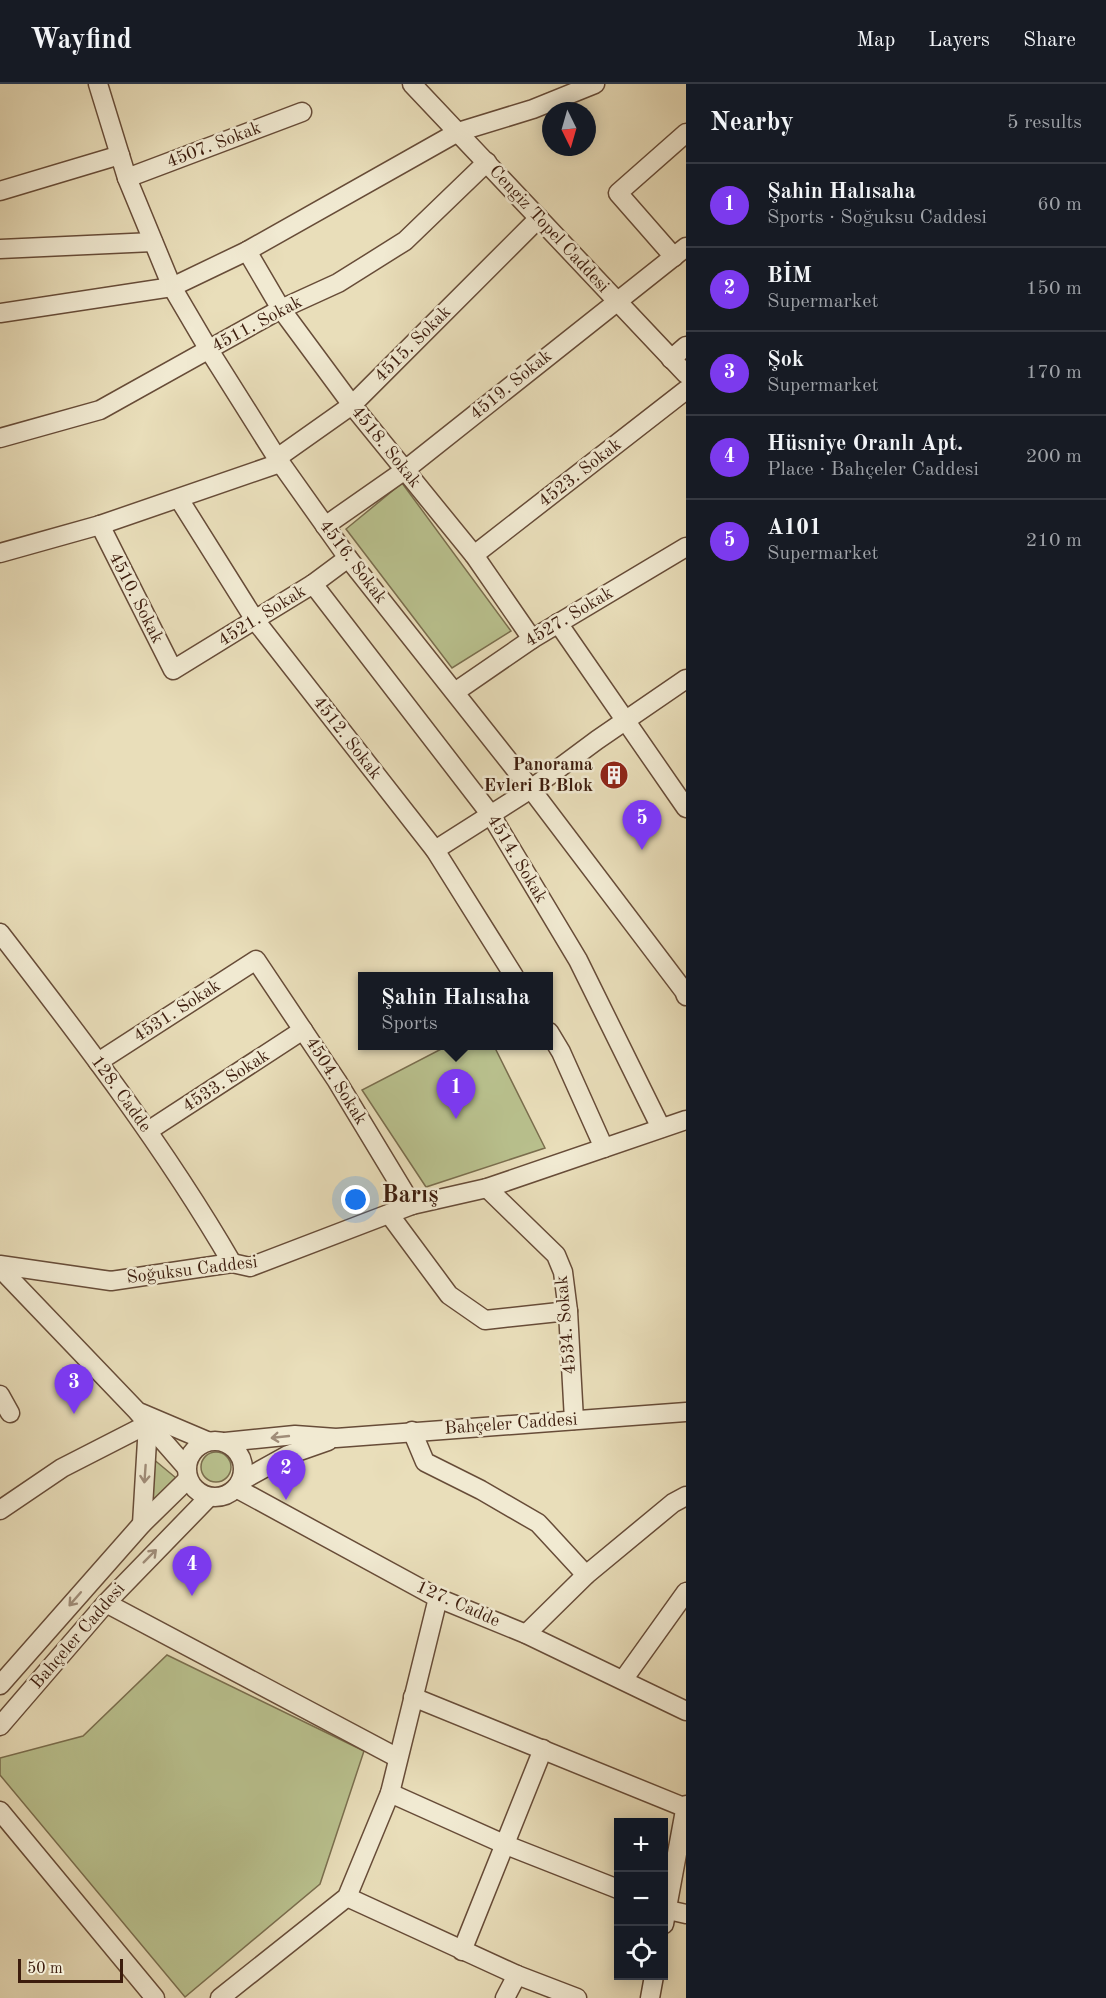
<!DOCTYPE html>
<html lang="en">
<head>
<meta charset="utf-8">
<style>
  body { margin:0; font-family:"Old Standard TT",serif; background:#242831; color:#f1f3f6 }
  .controls { position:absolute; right:18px; bottom:18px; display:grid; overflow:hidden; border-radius:0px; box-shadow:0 3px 15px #0003 }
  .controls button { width:54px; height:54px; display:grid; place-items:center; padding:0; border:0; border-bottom:2px solid #363941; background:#171b24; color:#f1f3f6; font:30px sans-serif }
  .compass { position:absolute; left:542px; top:18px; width:54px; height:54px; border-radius:50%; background:#171b24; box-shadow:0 3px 15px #0003; rotate:175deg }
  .scale { position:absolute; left:18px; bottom:15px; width:105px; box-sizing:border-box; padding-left:6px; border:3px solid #3c1c0d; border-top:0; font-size:16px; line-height:21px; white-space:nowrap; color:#3c1c0d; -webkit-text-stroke:4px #f1ead2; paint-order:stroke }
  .you { position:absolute; left:356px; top:1116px; width:21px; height:21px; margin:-15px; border:4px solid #fff; border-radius:50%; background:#1a73e8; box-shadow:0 0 0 9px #1a73e833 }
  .badge { display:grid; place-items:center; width:39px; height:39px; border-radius:50%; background:#7c3aed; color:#fff; font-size:20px; font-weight:700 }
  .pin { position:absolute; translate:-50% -50px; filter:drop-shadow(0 2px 3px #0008) }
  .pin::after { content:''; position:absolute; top:32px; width:21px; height:18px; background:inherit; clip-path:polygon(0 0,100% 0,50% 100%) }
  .popup { position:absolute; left:358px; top:888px; width:195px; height:78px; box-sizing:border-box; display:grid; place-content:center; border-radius:0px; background:#171b24; filter:drop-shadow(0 2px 4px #0005); font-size:20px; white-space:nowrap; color:#9ea1a6 }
  .popup b { font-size:22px; color:#f1f3f6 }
  .popup::after { content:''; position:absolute; left:50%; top:100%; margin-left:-12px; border:12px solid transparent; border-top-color:#171b24 }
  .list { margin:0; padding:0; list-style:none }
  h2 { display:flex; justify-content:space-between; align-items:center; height:78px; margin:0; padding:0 24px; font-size:26px }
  h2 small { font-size:20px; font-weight:400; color:#9ea1a6 }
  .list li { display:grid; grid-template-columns:39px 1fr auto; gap:18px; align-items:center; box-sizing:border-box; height:84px; padding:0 24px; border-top:2px solid #363941 }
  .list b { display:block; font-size:22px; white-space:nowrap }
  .list p { margin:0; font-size:20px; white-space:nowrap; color:#9ea1a6 }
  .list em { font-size:20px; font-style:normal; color:#9ea1a6 }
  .icon { flex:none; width:33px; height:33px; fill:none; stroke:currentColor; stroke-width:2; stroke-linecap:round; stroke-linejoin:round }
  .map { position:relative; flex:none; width:686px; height:1914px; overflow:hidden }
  header { display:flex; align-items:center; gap:36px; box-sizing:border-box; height:84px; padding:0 30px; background:#171b24; border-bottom:2px solid #363941 }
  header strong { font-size:28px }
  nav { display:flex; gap:33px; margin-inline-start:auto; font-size:21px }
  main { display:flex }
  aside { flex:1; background:#171b24 }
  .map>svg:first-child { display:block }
</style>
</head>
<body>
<header>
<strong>Wayfind</strong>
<nav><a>Map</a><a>Layers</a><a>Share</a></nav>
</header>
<main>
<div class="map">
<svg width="686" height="1914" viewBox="0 0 686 1914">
  <rect width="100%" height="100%" fill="#e9deba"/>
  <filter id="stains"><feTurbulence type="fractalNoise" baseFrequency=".00333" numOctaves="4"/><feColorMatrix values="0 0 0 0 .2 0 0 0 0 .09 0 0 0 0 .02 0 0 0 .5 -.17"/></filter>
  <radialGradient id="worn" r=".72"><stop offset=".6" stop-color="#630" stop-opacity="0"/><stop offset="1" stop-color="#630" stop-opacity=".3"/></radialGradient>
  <g fill="#b9c18e" stroke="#7a6e4e" stroke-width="1.5">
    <path d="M402,399L511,547L452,584L346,445Z"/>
    <path d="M447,962H494L545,1064L426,1103L362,1006Z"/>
    <circle cx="216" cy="1383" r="15"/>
    <path d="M152,1374L176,1394L150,1420Z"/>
    <path d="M167,1571L364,1667L320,1800L185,1913L0,1691V1674L83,1652Z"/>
  </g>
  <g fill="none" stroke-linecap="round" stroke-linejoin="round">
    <g stroke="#674c38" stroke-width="21">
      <g id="minor">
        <path d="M98,0L127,94L172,203L209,266L277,374L348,474L531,705L684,907L686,912"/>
        <path d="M412,0L686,290"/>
        <path d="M127,94L302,28"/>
        <path d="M0,107L120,71"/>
        <path d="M0,165L153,158"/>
        <path d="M247,167L281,225L352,321L474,471L532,555"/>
        <path d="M674,173L618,109L686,49"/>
        <path d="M0,229L172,203L247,167L458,48L533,25L595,0"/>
        <path d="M671,275L686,262"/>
        <path d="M0,354L100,326L281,225L338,199L405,157L487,78"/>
        <path d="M277,374L352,321L539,134"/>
        <path d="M179,415L255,536L435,766L514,892"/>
        <path d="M100,441L173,586L313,500L348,474"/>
        <path d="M325,442L405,386L686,163"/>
        <path d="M0,469L100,441L280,379"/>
        <path d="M474,471L686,306"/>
        <path d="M313,500L491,731L578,876L661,1044"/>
        <path d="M558,539L686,724"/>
        <path d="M455,608L532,555L686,463"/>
        <path d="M435,766L531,705L597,656L686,595"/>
        <path d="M0,849C82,955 164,1062 232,1179"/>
        <path d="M549,948L561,968L604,1064"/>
        <path d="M98,978L256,876L337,997L412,1121"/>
        <path d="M148,1047L303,946"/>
        <path d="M487,1104L556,1171L563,1188L568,1227L574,1336"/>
        <path d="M389,1130L449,1211L485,1236L568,1227"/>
        <path d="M0,1181L111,1197L232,1179L250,1183L412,1121L487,1104L686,1036"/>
        <path d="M0,1184L137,1327L186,1383"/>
        <path d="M0,1311L10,1329"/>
        <path d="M141,1329L207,1357"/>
        <path d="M412,1347L425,1378L481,1406L538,1439L586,1491"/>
        <circle cx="215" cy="1385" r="28"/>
        <path d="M225,1358L295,1351L336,1354L686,1328"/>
        <path d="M241,1397L288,1371L328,1357"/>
        <path d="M236,1404L438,1514L526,1550L686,1627"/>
        <path d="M0,1426L62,1384L148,1340"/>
        <path d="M142,1440L148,1340"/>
        <path d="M106,1519L398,1674"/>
        <path d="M526,1550L586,1491L673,1419L686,1412"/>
        <path d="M623,1596L686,1508"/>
        <path d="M0,1601L142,1440L188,1395"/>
        <path d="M413,1613L686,1724"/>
        <path d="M0,1642L106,1519L209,1413"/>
        <path d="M390,1709L506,1761L618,1805"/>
        <path d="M0,1727L155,1914"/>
        <path d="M347,1813L517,1891L577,1914"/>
        <path d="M664,1825L686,1830"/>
        <path d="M664,1840L686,1721"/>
        <path d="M462,1867L543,1665"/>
        <path d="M220,1914L347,1813L390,1709L438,1514"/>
        <path d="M505,1914L517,1891"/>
        <path d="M650,1914L654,1892"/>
      </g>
    </g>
    <use href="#minor" stroke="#f1ead2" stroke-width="18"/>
  </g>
  <defs><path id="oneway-shaft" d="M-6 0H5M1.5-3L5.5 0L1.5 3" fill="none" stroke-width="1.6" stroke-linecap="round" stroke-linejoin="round" transform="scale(1.5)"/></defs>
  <g stroke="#a08d79">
    <use href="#oneway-shaft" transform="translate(280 1353) rotate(174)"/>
    <use href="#oneway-shaft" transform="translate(145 1390) rotate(94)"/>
    <use href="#oneway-shaft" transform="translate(150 1472) rotate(-45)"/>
    <use href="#oneway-shaft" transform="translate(75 1515) rotate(131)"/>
  </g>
  <defs>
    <g id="building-disc" transform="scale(1.5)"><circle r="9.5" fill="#8f2418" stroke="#f1ead2"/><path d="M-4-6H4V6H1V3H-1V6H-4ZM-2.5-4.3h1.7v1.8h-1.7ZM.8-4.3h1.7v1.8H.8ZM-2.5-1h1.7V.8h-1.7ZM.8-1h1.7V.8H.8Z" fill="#fff"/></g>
  </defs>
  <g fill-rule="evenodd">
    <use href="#building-disc" x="614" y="691"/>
  </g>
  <g text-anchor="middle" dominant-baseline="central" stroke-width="5" stroke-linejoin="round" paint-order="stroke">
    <g font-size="18" fill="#3c1c0d" stroke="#f1ead2">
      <text transform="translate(214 61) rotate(-21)">4507. Sokak</text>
      <text transform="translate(549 145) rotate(47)">Cengiz Topel Caddesi</text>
      <text transform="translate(257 240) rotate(-28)">4511. Sokak</text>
      <text transform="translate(413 260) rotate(-45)">4515. Sokak</text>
      <text transform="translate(511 301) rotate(-39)">4519. Sokak</text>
      <text transform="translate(386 363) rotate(51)">4518. Sokak</text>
      <text transform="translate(580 389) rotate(-38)">4523. Sokak</text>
      <text transform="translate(353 478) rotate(53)">4516. Sokak</text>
      <text transform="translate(136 514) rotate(63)">4510. Sokak</text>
      <text transform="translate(262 532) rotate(-32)">4521. Sokak</text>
      <text transform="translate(569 533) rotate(-31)">4527. Sokak</text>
      <text transform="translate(347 654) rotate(52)">4512. Sokak</text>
      <text transform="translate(517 775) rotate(59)">4514. Sokak</text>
      <text transform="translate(177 927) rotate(-33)">4531. Sokak</text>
      <text transform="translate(226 997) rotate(-33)">4533. Sokak</text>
      <text transform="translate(336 997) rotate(58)">4504. Sokak</text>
      <text transform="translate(121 1010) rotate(54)">128. Cadde</text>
      <text transform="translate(192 1186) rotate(-7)">Soğuksu Caddesi</text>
      <text transform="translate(566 1241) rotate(-95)">4534. Sokak</text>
      <text transform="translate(511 1340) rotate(-4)">Bahçeler Caddesi</text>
      <text transform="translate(458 1520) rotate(24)">127. Cadde</text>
      <text transform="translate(78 1552) rotate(-49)">Bahçeler Caddesi</text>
    </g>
    <g font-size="18" font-weight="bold" fill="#3c1c0d" stroke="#f1ead2" text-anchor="end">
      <text x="593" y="681">Panorama<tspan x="593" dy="21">Evleri B Blok</tspan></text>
    </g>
    <g font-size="24" font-weight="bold" fill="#3c1c0d" stroke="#f1ead2">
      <text x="410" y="1112">Barış</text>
    </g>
  </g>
  <rect width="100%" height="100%" filter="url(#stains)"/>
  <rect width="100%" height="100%" fill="url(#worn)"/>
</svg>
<div class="controls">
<button>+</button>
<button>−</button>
<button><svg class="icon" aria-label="locate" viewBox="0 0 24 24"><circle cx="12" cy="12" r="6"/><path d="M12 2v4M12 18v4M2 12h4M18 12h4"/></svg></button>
</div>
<svg class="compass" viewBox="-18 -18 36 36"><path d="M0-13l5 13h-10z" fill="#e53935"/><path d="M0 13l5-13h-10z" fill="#9ea1a6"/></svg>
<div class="scale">50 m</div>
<div class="you"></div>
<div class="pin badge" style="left:456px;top:1035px">1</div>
<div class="popup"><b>Şahin Halısaha</b>Sports</div>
<div class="pin badge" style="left:286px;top:1416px">2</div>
<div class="pin badge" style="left:74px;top:1330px">3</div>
<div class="pin badge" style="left:192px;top:1512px">4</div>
<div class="pin badge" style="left:642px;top:766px">5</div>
</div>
<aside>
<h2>Nearby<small>5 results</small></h2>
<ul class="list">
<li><span class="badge">1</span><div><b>Şahin Halısaha</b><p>Sports · Soğuksu Caddesi</p></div><em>60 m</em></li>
<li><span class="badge">2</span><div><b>BİM</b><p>Supermarket</p></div><em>150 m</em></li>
<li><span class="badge">3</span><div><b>Şok</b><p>Supermarket</p></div><em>170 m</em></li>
<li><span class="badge">4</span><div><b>Hüsniye Oranlı Apt.</b><p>Place · Bahçeler Caddesi</p></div><em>200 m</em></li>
<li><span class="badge">5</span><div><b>A101</b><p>Supermarket</p></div><em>210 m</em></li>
</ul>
</aside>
</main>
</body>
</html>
